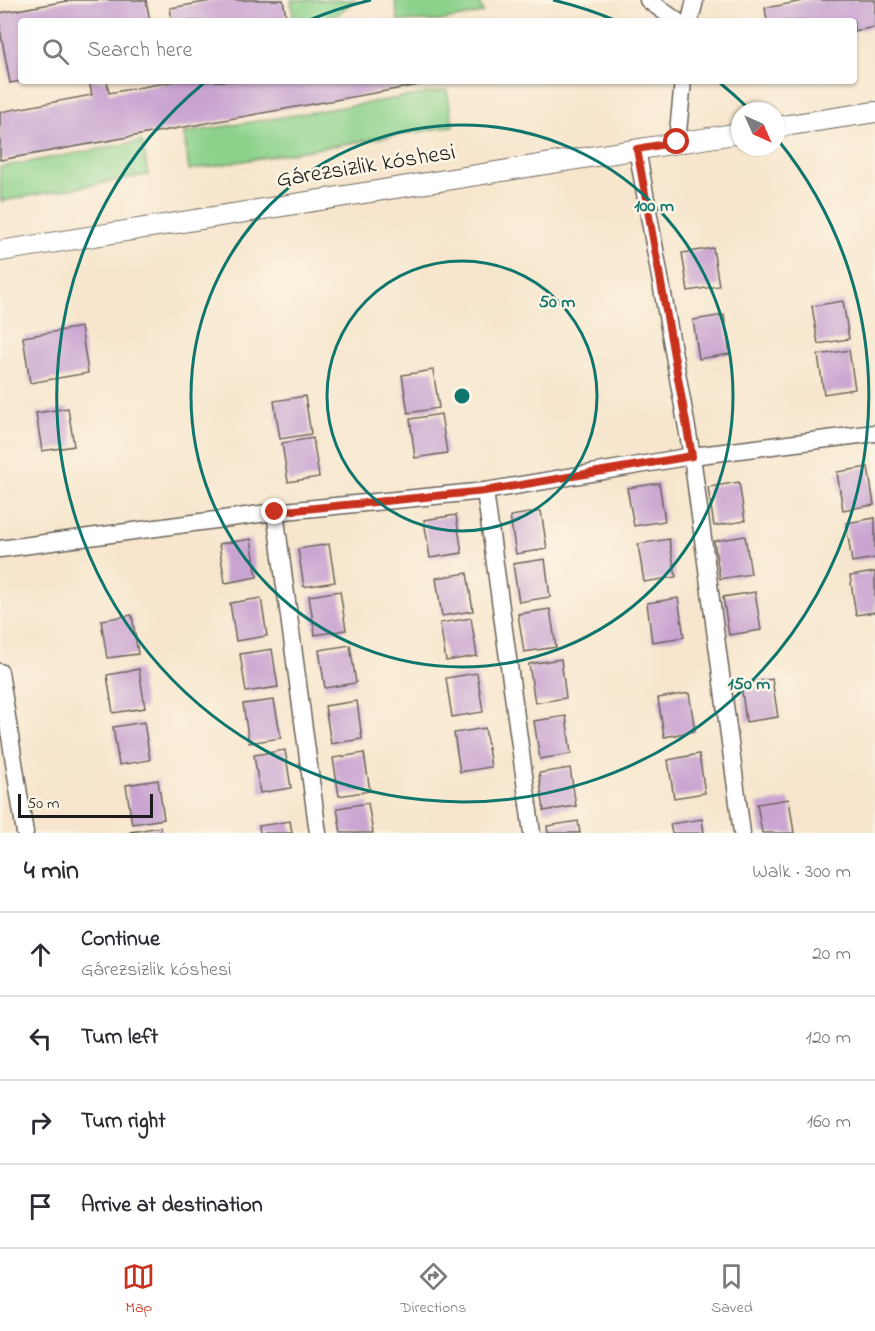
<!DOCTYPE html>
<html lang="en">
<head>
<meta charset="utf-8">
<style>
  body { margin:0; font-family:"Indie Flower",sans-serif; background:#f2f2f3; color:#2b2b33 }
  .compass { position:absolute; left:731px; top:102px; width:54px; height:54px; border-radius:50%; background:#fff; box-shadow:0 2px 4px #0004; rotate:135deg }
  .scale { position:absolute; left:18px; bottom:15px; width:135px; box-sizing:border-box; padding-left:6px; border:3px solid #1c1c1c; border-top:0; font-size:16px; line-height:21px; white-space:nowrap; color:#1c1c1c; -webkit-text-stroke:4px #fcf5e5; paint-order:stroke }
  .stop { position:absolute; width:18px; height:18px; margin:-14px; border:4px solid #c8321e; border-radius:50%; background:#fff }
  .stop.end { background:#c8321e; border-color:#fff; box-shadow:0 2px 6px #0008 }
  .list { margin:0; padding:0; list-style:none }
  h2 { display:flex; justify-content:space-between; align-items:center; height:78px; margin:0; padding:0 24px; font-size:26px }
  h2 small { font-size:20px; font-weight:400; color:#7c7c81 }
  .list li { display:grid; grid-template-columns:39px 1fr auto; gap:18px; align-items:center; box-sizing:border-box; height:84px; padding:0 24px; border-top:2px solid #e1e1e2 }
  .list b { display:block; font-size:22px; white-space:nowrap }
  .list p { margin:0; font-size:20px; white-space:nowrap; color:#7c7c81 }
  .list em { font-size:20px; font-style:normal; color:#7c7c81 }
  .icon { flex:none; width:33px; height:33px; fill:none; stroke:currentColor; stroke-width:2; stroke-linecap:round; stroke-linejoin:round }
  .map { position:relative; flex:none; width:875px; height:833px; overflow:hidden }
  .search { position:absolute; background:#fff; box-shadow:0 2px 4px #0004; left:18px; right:18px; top:18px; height:66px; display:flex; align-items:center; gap:15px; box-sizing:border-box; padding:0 21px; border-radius:6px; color:#7c7c81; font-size:22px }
  .sheet { height:414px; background:#fff }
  nav { display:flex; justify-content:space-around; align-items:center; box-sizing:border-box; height:84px; border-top:2px solid #e1e1e2; background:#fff; font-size:16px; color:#7c7c81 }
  nav a { display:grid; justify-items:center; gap:3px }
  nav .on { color:#c8321e }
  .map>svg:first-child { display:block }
</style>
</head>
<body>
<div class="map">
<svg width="875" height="833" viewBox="0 0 875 833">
  <rect width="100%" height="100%" fill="#fcf5e5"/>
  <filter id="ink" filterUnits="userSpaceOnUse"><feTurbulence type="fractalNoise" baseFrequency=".0167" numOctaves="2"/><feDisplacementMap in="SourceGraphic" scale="12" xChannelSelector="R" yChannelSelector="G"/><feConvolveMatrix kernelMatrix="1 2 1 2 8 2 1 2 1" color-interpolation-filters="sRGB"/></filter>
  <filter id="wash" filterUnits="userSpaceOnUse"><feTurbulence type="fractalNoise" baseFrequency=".008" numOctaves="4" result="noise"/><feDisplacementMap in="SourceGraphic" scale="24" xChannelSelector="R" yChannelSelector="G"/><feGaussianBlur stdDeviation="1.35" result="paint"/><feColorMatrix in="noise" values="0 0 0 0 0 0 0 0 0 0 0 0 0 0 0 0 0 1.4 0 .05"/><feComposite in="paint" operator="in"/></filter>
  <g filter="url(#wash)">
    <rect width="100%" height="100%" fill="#f7e6cd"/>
    <g fill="#8cd28b" stroke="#547754" stroke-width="1.5">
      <path d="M291,0H356L328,21H294Z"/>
      <path d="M395,0H479L483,13L439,21H398Z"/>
      <path d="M447,90L453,126L189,170L184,133Z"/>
      <path d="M142,141L148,175L1,201L0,167Z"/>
    </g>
    <g id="blocks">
      <g fill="#c9a4d1">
        <path d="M73,0H146L150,21H21V81L10,83L0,29V13Z"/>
        <path d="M217,0H283L287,21H172L170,8Z"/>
        <path d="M809,0H875V27L854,31V21H767L765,8Z"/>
        <path d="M89,81H107L109,93L176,81L436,82L0,160V112L92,95Z"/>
        <path d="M713,248L719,286L688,291L682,253Z"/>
        <path d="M843,301L849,339L818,344L812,306Z"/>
        <path d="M724,315L730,354L699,359L693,320Z"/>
        <path d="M81,327L88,373L30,383L23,337Z"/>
        <path d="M849,350L855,389L824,394L818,355Z"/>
        <path d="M433,370L439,408L408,413L402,375Z"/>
        <path d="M305,396L311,434L280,439L274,401Z"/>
        <path d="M68,408L74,446L42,451L36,413Z"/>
        <path d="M441,414L447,453L415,458L410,419Z"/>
        <path d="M313,438L319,477L288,482L282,443Z"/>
        <path d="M868,467L874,505L843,510L837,472Z"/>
        <path d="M739,482L745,521L714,526L708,487Z"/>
        <path d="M659,483L665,521L634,526L627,488Z"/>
        <path d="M541,511L547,549L516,554L510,516Z"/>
        <path d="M456,515L462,553L430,558L424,520Z"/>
        <path d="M875,518V558L852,562L846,523Z"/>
        <path d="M745,536L751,574L720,579L714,541Z"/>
        <path d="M251,539L257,577L225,583L219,544Z"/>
        <path d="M669,539L676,577L644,582L638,544Z"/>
        <path d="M329,544L335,582L304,587L298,549Z"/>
        <path d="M545,559L550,597L519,602L513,564Z"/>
        <path d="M875,572V612L856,615L850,576Z"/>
        <path d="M467,573L473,611L442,616L436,578Z"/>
        <path d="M340,591L346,630L315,635L309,596Z"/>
        <path d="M755,592L761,630L729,635L723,597Z"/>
        <path d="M261,598L267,636L236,641L230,603Z"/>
        <path d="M678,598L684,637L652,642L647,603Z"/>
        <path d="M550,609L556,647L524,652L518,614Z"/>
        <path d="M132,615L138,654L107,658L101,620Z"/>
        <path d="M471,618L477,656L446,661L440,623Z"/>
        <path d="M350,645L356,683L325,688L319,650Z"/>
        <path d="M272,649L278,687L246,692L240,654Z"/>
        <path d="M561,659L566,698L535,703L529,664Z"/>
        <path d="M139,669L145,708L113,713L107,675Z"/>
        <path d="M477,673L483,712L452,717L446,678Z"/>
        <path d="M772,679L778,717L746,722L741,684Z"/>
        <path d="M689,693L695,731L664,737L658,698Z"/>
        <path d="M274,700L281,738L249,743L243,704Z"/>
        <path d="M357,701L362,739L331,744L325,706Z"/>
        <path d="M566,716L571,754L540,759L534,721Z"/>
        <path d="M144,722L150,760L119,765L113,727Z"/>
        <path d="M485,728L491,767L460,772L454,733Z"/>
        <path d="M285,750L291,788L260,793L254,755Z"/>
        <path d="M364,753L370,791L339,796L333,758Z"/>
        <path d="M699,754L705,793L674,798L668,760Z"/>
        <path d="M570,768L576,806L544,811L539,773Z"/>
        <path d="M158,780L164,819L132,824L126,785Z"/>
        <path d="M789,799L794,833H762L757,804Z"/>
        <path d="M368,803L373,833H341L337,808Z"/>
        <path d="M702,819L704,833H672L670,824Z"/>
        <path d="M290,821L292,833H260L259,826Z"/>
        <path d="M578,821L580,833H548L547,826Z"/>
        <path d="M160,827L161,833H130V832Z"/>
      </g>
    </g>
  </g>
  <g filter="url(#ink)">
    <use href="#blocks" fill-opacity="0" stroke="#69635a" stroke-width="1.5"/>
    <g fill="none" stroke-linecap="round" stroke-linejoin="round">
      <g stroke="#69635a" stroke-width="19">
        <g id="minor">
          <path d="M648,0L677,21"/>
          <path d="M690,21L695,0"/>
          <path d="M677,142L683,81"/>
          <path d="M637,149L692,456L742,833"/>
          <path d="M485,491L532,833"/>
          <path d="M275,512L318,833"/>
          <path d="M0,549L275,512L485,491L692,456L875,433"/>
          <path d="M0,672L25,833"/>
        </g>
      </g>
      <g stroke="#69635a" stroke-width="22">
        <g id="tertiary">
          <path d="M776,127L875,112"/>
          <path d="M0,251L740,133"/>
        </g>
      </g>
      <use href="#minor" stroke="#fff" stroke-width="16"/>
      <use href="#tertiary" stroke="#fff" stroke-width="20"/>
    </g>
  </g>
  <g fill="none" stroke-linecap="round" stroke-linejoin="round" filter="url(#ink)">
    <path stroke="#c8321e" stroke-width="8" d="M275,512L485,491L692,456L637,149L677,142"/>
  </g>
  <g fill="none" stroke="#0f766e" stroke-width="3">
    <circle cx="462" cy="396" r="135"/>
    <circle cx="462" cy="396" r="271"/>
    <path d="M307 21A406 406 0 0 1 371 0M553 0A406 406 0 0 1 617 21M720 83A406 406 0 0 1 749 109M778 140A406 406 0 1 1 204 83"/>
  </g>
  <g text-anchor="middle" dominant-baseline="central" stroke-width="5" stroke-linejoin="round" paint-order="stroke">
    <g font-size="24" fill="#1c1c1c" stroke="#fcf5e5">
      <text transform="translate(366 167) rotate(-9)">Gárezsizlik kóshesi</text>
    </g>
  </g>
  <circle cx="462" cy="396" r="9" fill="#0f766e" stroke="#fcf5e5" stroke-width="3"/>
  <g font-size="18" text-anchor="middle" font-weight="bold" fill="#0f766e" stroke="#fcf5e5" stroke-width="5" stroke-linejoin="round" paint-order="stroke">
    <text x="654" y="211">100 m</text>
    <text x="557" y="307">50 m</text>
    <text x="749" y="689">150 m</text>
  </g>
</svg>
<svg class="compass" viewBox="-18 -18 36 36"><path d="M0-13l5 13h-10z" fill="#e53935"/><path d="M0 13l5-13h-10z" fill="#7c7c81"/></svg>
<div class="scale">50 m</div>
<div class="stop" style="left:677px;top:142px"></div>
<div class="stop end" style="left:275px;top:512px"></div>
<div class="search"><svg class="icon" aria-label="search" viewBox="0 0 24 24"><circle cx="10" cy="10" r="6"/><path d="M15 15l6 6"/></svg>Search here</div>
</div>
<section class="sheet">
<h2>4 min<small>Walk · 300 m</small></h2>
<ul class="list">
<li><svg class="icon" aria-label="ahead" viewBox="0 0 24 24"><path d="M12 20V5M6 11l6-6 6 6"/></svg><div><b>Continue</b><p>Gárezsizlik kóshesi</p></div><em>20 m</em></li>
<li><svg class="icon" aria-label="left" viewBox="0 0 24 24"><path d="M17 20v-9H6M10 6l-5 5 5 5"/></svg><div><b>Turn left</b></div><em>120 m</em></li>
<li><svg class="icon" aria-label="right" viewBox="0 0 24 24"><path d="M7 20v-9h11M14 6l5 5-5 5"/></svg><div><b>Turn right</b></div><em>160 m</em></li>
<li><svg class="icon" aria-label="arrive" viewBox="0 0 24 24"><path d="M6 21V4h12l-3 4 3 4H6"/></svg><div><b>Arrive at destination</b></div></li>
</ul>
</section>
<nav>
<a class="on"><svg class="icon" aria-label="map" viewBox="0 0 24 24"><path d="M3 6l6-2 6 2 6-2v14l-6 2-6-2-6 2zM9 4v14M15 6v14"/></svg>Map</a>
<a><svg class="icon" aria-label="directions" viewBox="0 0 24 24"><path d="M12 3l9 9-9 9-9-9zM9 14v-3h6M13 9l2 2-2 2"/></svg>Directions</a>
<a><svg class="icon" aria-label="saved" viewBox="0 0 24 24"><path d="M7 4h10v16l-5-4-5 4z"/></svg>Saved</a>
</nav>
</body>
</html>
